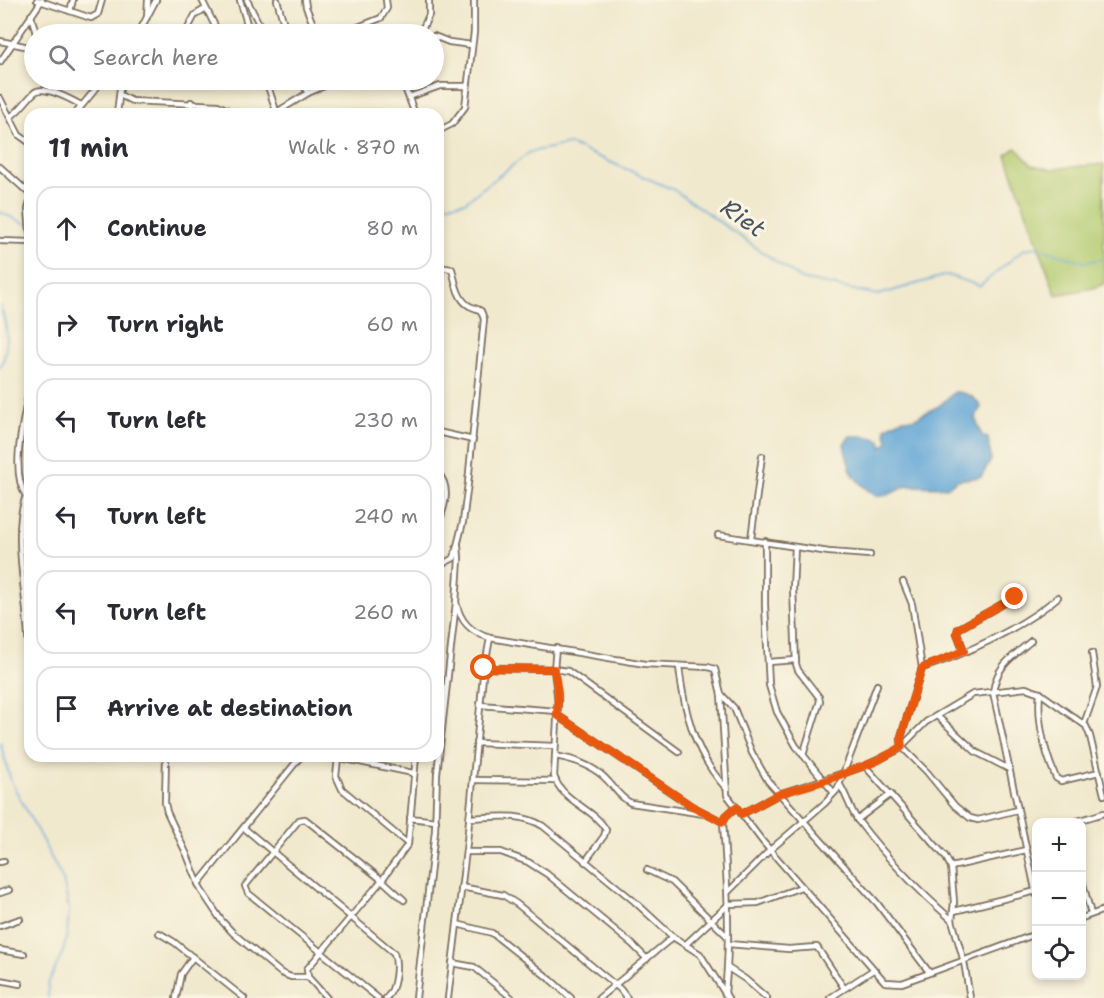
<!DOCTYPE html>
<html lang="en">
<head>
<meta charset="utf-8">
<style>
  body { margin:0; font-family:"Shantell Sans",sans-serif; background:#f2f2f3; color:#2b2b33 }
  .controls { position:absolute; right:18px; bottom:18px; display:grid; overflow:hidden; border-radius:12px; box-shadow:0 3px 9px #0003 }
  .controls button { width:54px; height:54px; display:grid; place-items:center; padding:0; border:0; border-bottom:2px solid #e1e1e2; background:#fff; color:#2b2b33; font:30px sans-serif }
  .stop { position:absolute; width:18px; height:18px; margin:-14px; border:4px solid #ea580c; border-radius:50%; background:#fff }
  .stop.end { background:#ea580c; border-color:#fff; box-shadow:0 2px 6px #0008 }
  .list { margin:0; padding:0; list-style:none }
  h2 { display:flex; justify-content:space-between; align-items:center; height:78px; margin:0; padding:0 24px; font-size:26px }
  h2 small { font-size:20px; font-weight:400; color:#7c7c81 }
  .list li { display:grid; grid-template-columns:39px 1fr auto; gap:18px; align-items:center; box-sizing:border-box; height:84px; margin:0 12px 12px; padding:0 12px; border:2px solid #e1e1e2; border-radius:18px }
  .list b { display:block; font-size:22px; white-space:nowrap }
  .list em { font-size:20px; font-style:normal; color:#7c7c81 }
  .icon { flex:none; width:33px; height:33px; fill:none; stroke:currentColor; stroke-width:2; stroke-linecap:round; stroke-linejoin:round }
  .map { position:relative; flex:none; width:1104px; height:998px; overflow:hidden }
  .search { position:absolute; background:#fff; box-shadow:0 3px 9px #0003; left:24px; top:24px; width:420px; height:66px; display:flex; align-items:center; gap:15px; box-sizing:border-box; padding:0 21px; border-radius:33px; color:#7c7c81; font-size:22px }
  .panel { position:absolute; background:#fff; box-shadow:0 3px 9px #0003; left:24px; top:108px; width:420px; height:654px; border-radius:18px }
  .map>svg:first-child { display:block }
</style>
</head>
<body>
<div class="map">
<svg width="1104" height="998" viewBox="0 0 1104 998">
  <rect width="100%" height="100%" fill="#fcf5e5"/>
  <filter id="ink" filterUnits="userSpaceOnUse"><feTurbulence type="fractalNoise" baseFrequency=".0167" numOctaves="2"/><feDisplacementMap in="SourceGraphic" scale="12" xChannelSelector="R" yChannelSelector="G"/><feConvolveMatrix kernelMatrix="1 2 1 2 8 2 1 2 1" color-interpolation-filters="sRGB"/></filter>
  <filter id="wash" filterUnits="userSpaceOnUse"><feTurbulence type="fractalNoise" baseFrequency=".008" numOctaves="4" result="noise"/><feDisplacementMap in="SourceGraphic" scale="24" xChannelSelector="R" yChannelSelector="G"/><feGaussianBlur stdDeviation="1.35" result="paint"/><feColorMatrix in="noise" values="0 0 0 0 0 0 0 0 0 0 0 0 0 0 0 0 0 1.4 0 .05"/><feComposite in="paint" operator="in"/></filter>
  <g filter="url(#wash)">
    <rect width="100%" height="100%" fill="#f1e9ce"/>
    <path fill="#b3cb70" stroke="#777a47" stroke-width="1.5" d="M1016,148L1032,165L1050,169L1104,164V284L1093,288L1056,295L1006,155Z"/>
    <path fill="#60a5d5" stroke="#4e687a" stroke-width="1.5" d="M955,392C968,393 974,396 981,407L975,418L982,436L988,438L991,460L981,477L957,480L948,487L907,486L887,495L876,496C852,479 850,473 844,444L850,436H866L881,440L882,447L888,442L885,428L902,419H913L939,406Z"/>
    <g fill="none" stroke-linecap="round" stroke-linejoin="round">
      <g stroke="#60a5d5" stroke-width="1.5">
        <path d="M438,206L465,202L530,152L569,144L674,190L801,279L878,295L947,275L980,286L1023,250L1035,247L1084,262L1104,259"/>
        <path d="M0,212L26,224"/>
        <path d="M0,306C8,328 10,347 0,368"/>
        <path d="M0,742L11,781L63,880L69,909L67,935L63,952L48,984V998"/>
      </g>
    </g>
  </g>
  <g filter="url(#ink)">
    <g fill="none" stroke-linecap="round" stroke-linejoin="round">
      <g stroke="#7b6d5c" stroke-width="8">
        <g id="street">
          <path d="M37,0L91,18L98,14L102,0"/>
          <path d="M202,0L219,34"/>
          <path d="M240,0L250,34"/>
          <path d="M247,0L262,30L266,34"/>
          <path d="M277,0L284,24V34"/>
          <path d="M305,0L306,7L317,34"/>
          <path d="M70,11L73,0"/>
          <path d="M31,15L36,34"/>
          <path d="M147,17L148,0"/>
          <path d="M138,34L156,0"/>
          <path d="M185,34L195,15L205,9"/>
          <path d="M340,34L381,18L387,8L386,0"/>
          <path d="M420,34L429,15V0"/>
          <path d="M434,36L449,42L472,45"/>
          <path d="M0,41L34,48"/>
          <path d="M0,62L42,0"/>
          <path d="M266,80L277,114"/>
          <path d="M300,80L308,93"/>
          <path d="M402,80L415,114"/>
          <path d="M120,95L132,101L218,105L236,114"/>
          <path d="M409,97L440,86H467"/>
          <path d="M0,98L19,135L30,143"/>
          <path d="M191,102L194,114"/>
          <path d="M277,112L308,93L338,80"/>
          <path d="M75,114L103,80"/>
          <path d="M117,114L121,80"/>
          <path d="M10,117C21,110 26,100 35,92C44,85 72,100 81,105"/>
          <path d="M438,131L452,124L465,107L474,32V0"/>
          <path d="M0,167L30,194"/>
          <path d="M30,202L28,209L30,234"/>
          <path d="M0,241L30,242"/>
          <path d="M438,267L452,269C455,280 457,298 468,305C472,308 477,308 481,311L484,319L468,483L463,522L454,558L446,562H438"/>
          <path d="M30,386C25,416 9,470 26,496C13,529 25,587 27,623C28,631 27,638 30,646"/>
          <path d="M438,432L473,440"/>
          <path d="M438,473C452,488 444,508 438,525"/>
          <path d="M718,535L829,552L870,555"/>
          <path d="M751,539L762,456"/>
          <path d="M765,541V605L769,685L777,712L796,746L834,793"/>
          <path d="M795,547L793,589L796,664L798,670L819,697L820,701L803,755"/>
          <path d="M903,582L912,604L922,668L901,737L902,747L927,772L955,806L970,818L978,820L1017,810"/>
          <path d="M456,602C460,621 470,632 490,638L645,664L708,667L715,669L721,694L727,795L763,842L885,982L902,983L1036,934"/>
          <path d="M1031,641C1011,658 997,665 993,692L1036,894"/>
          <path d="M556,648L554,669L558,702L554,776C562,802 594,808 606,830L604,836L585,862"/>
          <path d="M964,651L957,633L958,629L1015,597"/>
          <path d="M768,662L796,660"/>
          <path d="M679,667C684,711 695,754 725,787"/>
          <path d="M484,668L554,669L568,671L679,752"/>
          <path d="M922,668C966,654 1022,628 1058,597"/>
          <path d="M1040,693C1037,721 1045,752 1056,778L1061,781L1099,772"/>
          <path d="M721,694L734,708L752,753L768,781L877,903L929,972"/>
          <path d="M480,705L557,711"/>
          <path d="M557,715L691,806L723,822"/>
          <path d="M937,716L976,752L1009,769"/>
          <path d="M1084,724L1097,687L1092,653"/>
          <path d="M476,743L555,746"/>
          <path d="M166,756L165,803L167,812L187,855L201,890L221,920L233,933L281,973L291,977H308"/>
          <path d="M331,756L413,773"/>
          <path d="M555,756C573,759 594,766 607,780C615,788 620,798 631,803L704,814"/>
          <path d="M338,758L336,776L342,789L408,844"/>
          <path d="M865,766L898,750L926,722L973,694L1026,688L1040,693L1086,726L1090,736L1104,795"/>
          <path d="M473,780L556,781"/>
          <path d="M840,785C847,796 851,812 859,822C885,856 920,892 952,920"/>
          <path d="M742,814L779,794L865,766L945,856L951,867L954,902L952,920L964,962L970,998"/>
          <path d="M410,818L436,821"/>
          <path d="M469,818C495,817 520,812 543,826L634,901L673,937L700,954L728,998"/>
          <path d="M857,820L891,794"/>
          <path d="M1074,822L1104,813"/>
          <path d="M244,828L394,953C398,965 396,990 386,998"/>
          <path d="M466,852H501L528,862L547,874L632,944L647,959"/>
          <path d="M0,862L4,861"/>
          <path d="M951,867L1026,850"/>
          <path d="M647,870L672,882L728,937"/>
          <path d="M1082,880L1091,914"/>
          <path d="M198,884L301,756"/>
          <path d="M461,887L503,895L517,904L620,989L627,998"/>
          <path d="M728,892L770,850L825,803L837,790L877,685"/>
          <path d="M0,893L9,890"/>
          <path d="M954,911L1036,891"/>
          <path d="M1082,918L1104,910"/>
          <path d="M457,924L492,933L551,980L571,998"/>
          <path d="M0,926L20,919"/>
          <path d="M159,933L174,942L244,998"/>
          <path d="M686,944L729,904L758,903L801,887"/>
          <path d="M728,944L789,949L817,947L844,988"/>
          <path d="M0,950L24,954"/>
          <path d="M452,963L474,967L512,998"/>
          <path d="M728,968L745,979L767,998"/>
          <path d="M0,980L20,984"/>
          <path d="M725,994C731,936 727,880 723,822L726,816L736,807"/>
          <path d="M176,998L181,974L193,957"/>
          <path d="M327,998L308,977L307,969L382,880L408,844L416,756"/>
          <path d="M378,998L248,893L245,886L299,820L305,819L382,880L404,900"/>
          <path d="M416,998L435,831L437,774L456,602L459,559L458,545"/>
          <path d="M448,998L467,842L483,676L490,638"/>
          <path d="M599,998L673,937"/>
          <path d="M830,998L873,970"/>
        </g>
      </g>
      <use href="#street" stroke="#fff" stroke-width="4.5"/>
    </g>
  </g>
  <g fill="none" stroke-linecap="round" stroke-linejoin="round" filter="url(#ink)">
    <path stroke="#ea580c" stroke-width="8" d="M484,668L554,669L558,693L557,715L692,806L723,822L726,816L736,807L742,814L779,794L824,781L877,761L902,747L901,737L922,668L964,651L957,633L958,629L1015,597"/>
  </g>
  <g text-anchor="middle" dominant-baseline="central" stroke-width="6" stroke-linejoin="round" paint-order="stroke">
    <g font-size="24" font-style="italic" fill="#48555e" stroke="#fcf5e5">
      <text transform="translate(743 218) rotate(35)">Riet</text>
    </g>
  </g>
</svg>
<div class="controls">
<button>+</button>
<button>−</button>
<button><svg class="icon" aria-label="locate" viewBox="0 0 24 24"><circle cx="12" cy="12" r="6"/><path d="M12 2v4M12 18v4M2 12h4M18 12h4"/></svg></button>
</div>
<div class="stop" style="left:484px;top:668px"></div>
<div class="stop end" style="left:1015px;top:597px"></div>
<div class="search"><svg class="icon" aria-label="search" viewBox="0 0 24 24"><circle cx="10" cy="10" r="6"/><path d="M15 15l6 6"/></svg>Search here</div>
<section class="panel">
<h2>11 min<small>Walk · 870 m</small></h2>
<ul class="list">
<li><svg class="icon" aria-label="ahead" viewBox="0 0 24 24"><path d="M12 20V5M6 11l6-6 6 6"/></svg><div><b>Continue</b></div><em>80 m</em></li>
<li><svg class="icon" aria-label="right" viewBox="0 0 24 24"><path d="M7 20v-9h11M14 6l5 5-5 5"/></svg><div><b>Turn right</b></div><em>60 m</em></li>
<li><svg class="icon" aria-label="left" viewBox="0 0 24 24"><path d="M17 20v-9H6M10 6l-5 5 5 5"/></svg><div><b>Turn left</b></div><em>230 m</em></li>
<li><svg class="icon" aria-label="left" viewBox="0 0 24 24"><path d="M17 20v-9H6M10 6l-5 5 5 5"/></svg><div><b>Turn left</b></div><em>240 m</em></li>
<li><svg class="icon" aria-label="left" viewBox="0 0 24 24"><path d="M17 20v-9H6M10 6l-5 5 5 5"/></svg><div><b>Turn left</b></div><em>260 m</em></li>
<li><svg class="icon" aria-label="arrive" viewBox="0 0 24 24"><path d="M6 21V4h12l-3 4 3 4H6"/></svg><div><b>Arrive at destination</b></div></li>
</ul>
</section>
</div>
</body>
</html>
